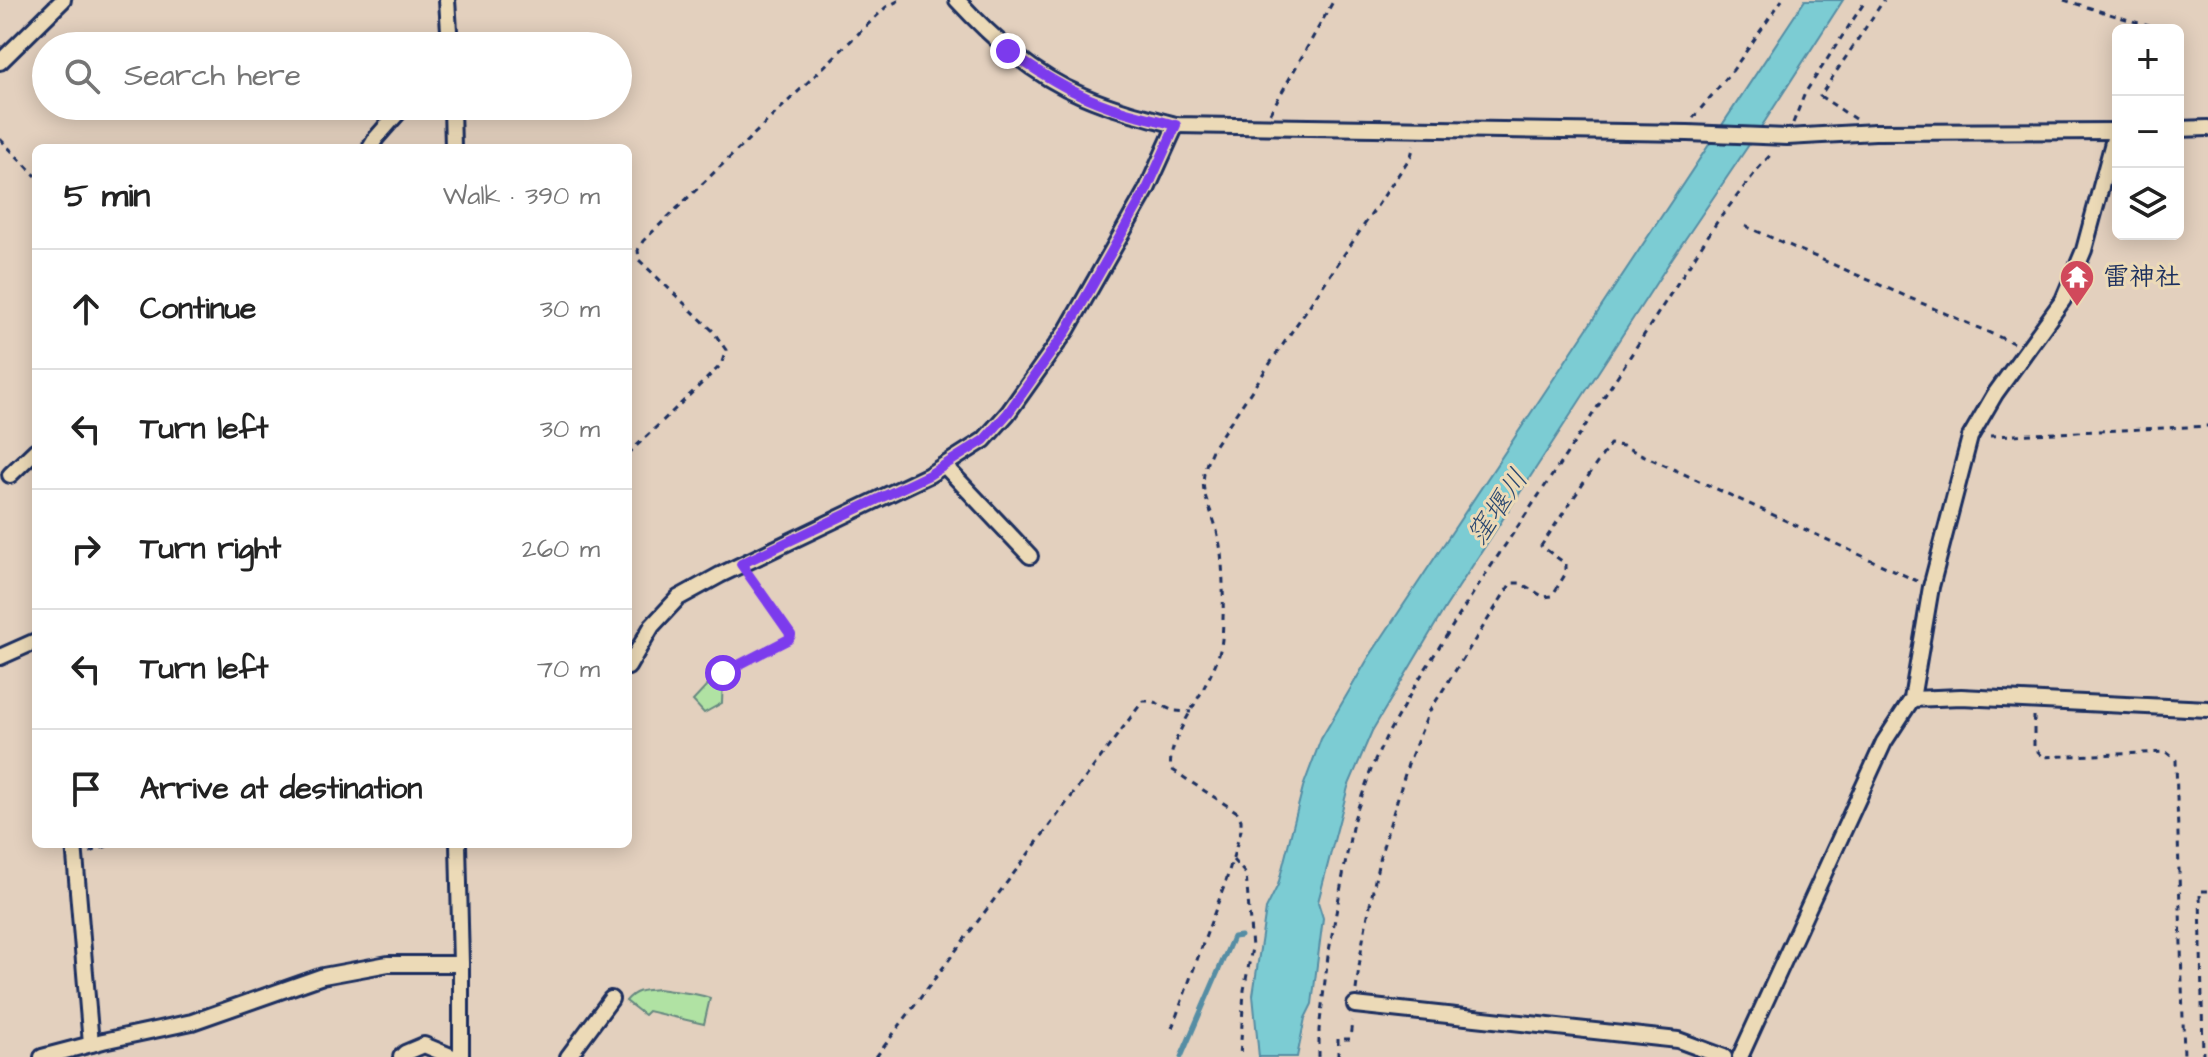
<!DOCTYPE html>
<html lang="en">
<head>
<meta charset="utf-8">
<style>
  body { margin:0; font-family:"Architects Daughter","Klee One",sans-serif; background:#f6f6f6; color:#222 }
  .controls { position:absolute; right:24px; top:24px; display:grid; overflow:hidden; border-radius:12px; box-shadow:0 4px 20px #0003 }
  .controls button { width:72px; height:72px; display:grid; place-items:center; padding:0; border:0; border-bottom:2px solid #e0e0e0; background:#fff; color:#222; font:40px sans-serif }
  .stop { position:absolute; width:24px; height:24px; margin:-18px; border:6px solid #7c3aed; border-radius:50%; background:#fff }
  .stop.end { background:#7c3aed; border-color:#fff; box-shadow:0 2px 8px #0008 }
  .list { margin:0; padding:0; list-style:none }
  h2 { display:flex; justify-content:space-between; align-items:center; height:104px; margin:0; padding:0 32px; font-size:34px }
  h2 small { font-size:26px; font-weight:400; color:#767676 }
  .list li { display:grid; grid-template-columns:52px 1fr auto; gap:24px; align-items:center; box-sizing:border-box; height:120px; padding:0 32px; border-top:2px solid #e0e0e0 }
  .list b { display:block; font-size:30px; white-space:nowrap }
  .list em { font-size:26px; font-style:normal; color:#767676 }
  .icon { flex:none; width:44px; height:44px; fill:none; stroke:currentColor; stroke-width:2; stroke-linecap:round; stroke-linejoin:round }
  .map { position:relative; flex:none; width:2208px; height:1057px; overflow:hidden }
  .search { position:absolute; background:#fff; box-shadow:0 4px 20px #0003; left:32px; top:32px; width:600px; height:88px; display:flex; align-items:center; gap:20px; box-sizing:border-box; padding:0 28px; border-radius:44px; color:#767676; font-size:30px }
  .panel { position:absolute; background:#fff; box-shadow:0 4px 20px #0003; left:32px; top:144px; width:600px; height:704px; border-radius:12px }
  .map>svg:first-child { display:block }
</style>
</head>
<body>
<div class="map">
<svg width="2208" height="1057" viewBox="0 0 2208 1057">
  <rect width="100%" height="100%" fill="#e3d0be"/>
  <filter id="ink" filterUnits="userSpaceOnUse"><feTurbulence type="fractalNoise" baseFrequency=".0125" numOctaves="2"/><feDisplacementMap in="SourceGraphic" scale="16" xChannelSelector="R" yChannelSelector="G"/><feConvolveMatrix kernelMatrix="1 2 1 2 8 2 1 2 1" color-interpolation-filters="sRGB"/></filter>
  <g filter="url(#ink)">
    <g fill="#b0e2a3" stroke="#668880" stroke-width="2">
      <path d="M718,674L723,678L722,703L704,713L693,701Z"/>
      <path d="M658,989C676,992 693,992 710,998L704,1024L648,1011L644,1015L626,1001C635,990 644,990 658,989Z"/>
    </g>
    <path fill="#7bccd3" stroke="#558da4" stroke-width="2" d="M1805,0H1843L1765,121L1673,257L1445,608L1372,731L1348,787L1318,902L1323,918L1312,1004L1305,1018L1297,1057H1259L1253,995L1266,909L1278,885L1303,787L1321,739L1369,657Z"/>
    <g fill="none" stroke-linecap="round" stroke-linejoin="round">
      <path stroke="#558da4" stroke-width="5" d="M1181,1057L1233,937L1241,936"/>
      <g stroke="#1b2f5e" stroke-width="20">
        <g id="street">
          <path d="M447,0L450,46"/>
          <path d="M957,0C993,39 1033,75 1083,96C1113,109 1145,117 1176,125L1688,133L1787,137L1875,132L2118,131"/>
          <path d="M0,62L63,0"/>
          <path d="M452,106L453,148"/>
          <path d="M2178,129L2208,128"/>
          <path d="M370,148L376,138L404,106"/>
          <path d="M944,465L1030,556"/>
          <path d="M10,475L36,450"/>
          <path d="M0,657L36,641"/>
          <path d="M628,667L652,626L678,598L720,575L929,475L984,440L1008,413L1067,330L1147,189L1176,125"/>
          <path d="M1912,699L1961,697L2208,709"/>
          <path d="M74,844L91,1044"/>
          <path d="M458,844L461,964V1057"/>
          <path d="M1355,1005L1678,1040L1724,1057"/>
          <path d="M42,1057L103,1041L192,1022L323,976L388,964H461"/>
          <path d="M401,1057L405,1053L424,1045L453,1057"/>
          <path d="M568,1057L611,999"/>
          <path d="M1740,1057L1884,742L1912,699L1931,587L1970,437L1995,394L2063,300L2084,250L2116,131"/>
        </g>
      </g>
      <g stroke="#1b2f5e" stroke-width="3" stroke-dasharray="6 6" stroke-linecap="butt">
        <path d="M2064,0L2152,27L2151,30"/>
        <path d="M1270,113L1334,0"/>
        <path d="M1693,118L1733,70L1782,0"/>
        <path d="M1855,119L1820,96L1884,0"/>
        <path d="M1793,123L1805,93L1866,0"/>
        <path d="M0,139L36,176"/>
        <path d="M1745,226L2013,343"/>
        <path d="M1990,436L2208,426"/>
        <path d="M628,454L721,365L726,350L713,331L639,260L638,250L643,241L886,7L900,0"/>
        <path d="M723,673L789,639L791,635L750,577"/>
        <path d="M2034,716V747L2043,757L2166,752L2176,760L2184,1057"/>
        <path d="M90,852L113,844"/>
        <path d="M1233,860L1246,874L1252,948L1244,990L1240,1057"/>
        <path d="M1356,990L1362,945L1379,860L1408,764L1429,712L1511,583H1520L1544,597L1552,596L1566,573V564L1541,546L1610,444L1623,446L1917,581"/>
        <path d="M1172,1028L1226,881L1241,830V820L1237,812L1171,769C1165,735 1218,682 1222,639C1224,614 1224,564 1219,540C1211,498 1191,492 1214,446L1411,156L1414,145"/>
        <path d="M876,1057L1143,701H1152L1174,711L1191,712"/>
        <path d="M1319,1057V1030L1328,956L1353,822L1372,767L1387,735L1419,679L1479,584L1578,437L1717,222L1757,170L1773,152"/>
        <path d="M1338,1057V1039H1350L1352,1021"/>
        <path d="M2203,1057L2200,891H2208"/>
      </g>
      <use href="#street" stroke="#ecdab7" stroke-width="14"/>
    </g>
  </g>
  <g fill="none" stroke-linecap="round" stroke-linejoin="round" filter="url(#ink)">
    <path stroke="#7c3aed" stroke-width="10" d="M723,673L789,639L791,635L741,564L929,475L984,440L1008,413L1067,330L1147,189L1176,125C1144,117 1109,109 1079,94C1054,82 1031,67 1008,51"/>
  </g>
  <defs>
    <g id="temple-pin" transform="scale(1.8)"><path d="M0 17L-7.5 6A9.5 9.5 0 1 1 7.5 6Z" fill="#d1495b" stroke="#ecdab7"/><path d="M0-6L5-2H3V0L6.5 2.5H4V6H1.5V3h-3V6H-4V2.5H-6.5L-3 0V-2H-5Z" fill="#fff"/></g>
  </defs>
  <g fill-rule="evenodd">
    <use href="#temple-pin" x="2077" y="277"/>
  </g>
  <g text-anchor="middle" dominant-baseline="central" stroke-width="6" stroke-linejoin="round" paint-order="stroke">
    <g font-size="26" font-weight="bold" fill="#1b2f5e" stroke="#ecdab7" text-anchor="start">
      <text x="2103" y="277">雷神社</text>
    </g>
    <g font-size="28" font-style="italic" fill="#294770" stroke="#ecdab7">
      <text transform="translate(1498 507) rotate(-56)">窪堰川</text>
    </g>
  </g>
</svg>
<div class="controls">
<button>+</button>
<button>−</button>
<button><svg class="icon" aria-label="layers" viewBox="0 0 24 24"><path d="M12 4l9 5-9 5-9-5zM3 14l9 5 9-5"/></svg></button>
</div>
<div class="stop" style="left:723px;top:673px"></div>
<div class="stop end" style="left:1008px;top:51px"></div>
<div class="search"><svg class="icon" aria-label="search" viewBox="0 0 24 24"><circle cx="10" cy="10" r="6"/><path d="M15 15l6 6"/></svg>Search here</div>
<section class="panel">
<h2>5 min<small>Walk · 390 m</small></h2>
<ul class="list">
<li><svg class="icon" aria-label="ahead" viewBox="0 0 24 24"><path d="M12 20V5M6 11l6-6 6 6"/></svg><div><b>Continue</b></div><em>30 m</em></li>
<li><svg class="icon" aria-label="left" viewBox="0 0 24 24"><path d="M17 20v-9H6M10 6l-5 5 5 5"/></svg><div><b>Turn left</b></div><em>30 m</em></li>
<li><svg class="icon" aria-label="right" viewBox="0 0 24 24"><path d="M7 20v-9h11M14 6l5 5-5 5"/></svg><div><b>Turn right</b></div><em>260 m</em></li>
<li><svg class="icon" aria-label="left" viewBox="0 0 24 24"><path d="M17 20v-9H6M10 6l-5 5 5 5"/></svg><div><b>Turn left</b></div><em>70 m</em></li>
<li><svg class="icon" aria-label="arrive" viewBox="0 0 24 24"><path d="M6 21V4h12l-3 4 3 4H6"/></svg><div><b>Arrive at destination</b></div></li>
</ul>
</section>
</div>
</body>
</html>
